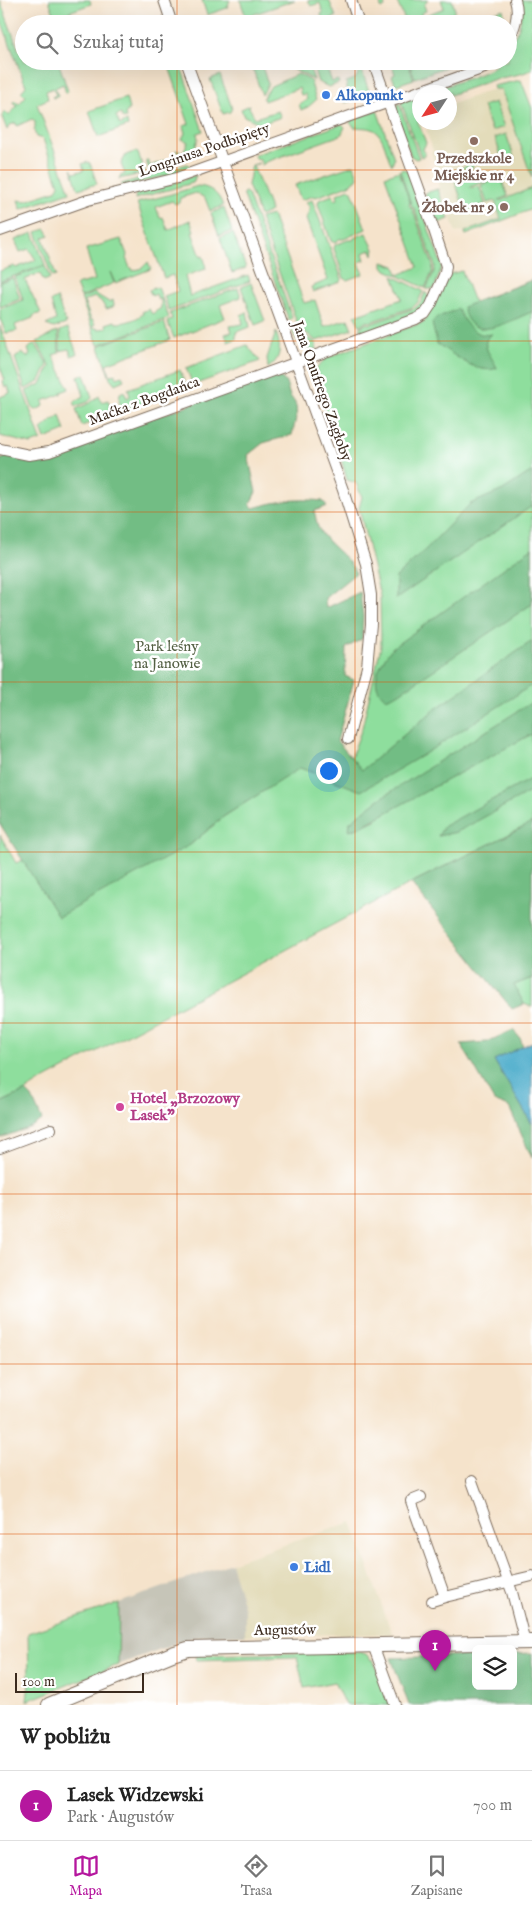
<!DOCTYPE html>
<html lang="pl">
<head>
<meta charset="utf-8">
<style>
  body { margin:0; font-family:"IM FELL English",serif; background:#f6f6f6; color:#222 }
  .controls { position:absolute; right:15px; bottom:15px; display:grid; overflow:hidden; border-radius:8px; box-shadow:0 5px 20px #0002 }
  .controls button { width:45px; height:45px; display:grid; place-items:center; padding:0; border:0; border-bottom:1px solid #e0e0e0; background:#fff; color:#222; font:25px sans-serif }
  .compass { position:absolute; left:412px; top:85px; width:45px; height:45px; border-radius:50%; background:#fff; box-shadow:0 5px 20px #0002; rotate:234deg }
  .scale { position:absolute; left:15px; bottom:12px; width:129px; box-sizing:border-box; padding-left:5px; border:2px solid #3b2a1e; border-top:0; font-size:14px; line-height:18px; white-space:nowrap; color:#3b2a1e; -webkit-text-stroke:4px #fff; paint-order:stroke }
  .you { position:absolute; left:328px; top:770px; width:18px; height:18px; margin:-12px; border:4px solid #fff; border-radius:50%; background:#1a73e8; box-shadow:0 0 0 8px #1a73e833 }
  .badge { display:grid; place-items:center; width:32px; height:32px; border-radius:50%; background:#b5179e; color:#fff; font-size:16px; font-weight:700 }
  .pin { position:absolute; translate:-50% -41px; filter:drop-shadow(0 1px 2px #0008) }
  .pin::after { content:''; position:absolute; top:26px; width:18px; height:15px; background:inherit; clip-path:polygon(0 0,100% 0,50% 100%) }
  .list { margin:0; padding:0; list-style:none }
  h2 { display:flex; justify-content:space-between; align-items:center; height:65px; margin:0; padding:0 20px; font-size:21px }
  h2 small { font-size:16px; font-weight:400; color:#767676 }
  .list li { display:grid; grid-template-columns:32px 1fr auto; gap:15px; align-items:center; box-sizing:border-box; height:70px; padding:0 20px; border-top:1px solid #e0e0e0 }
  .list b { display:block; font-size:19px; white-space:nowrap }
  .list p { margin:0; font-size:16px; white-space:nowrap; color:#767676 }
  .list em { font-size:16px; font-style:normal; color:#767676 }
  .icon { flex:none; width:28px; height:28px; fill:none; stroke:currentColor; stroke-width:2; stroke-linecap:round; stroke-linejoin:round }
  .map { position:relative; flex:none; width:532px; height:1705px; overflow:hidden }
  .search { position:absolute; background:#fff; box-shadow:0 5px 20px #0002; left:15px; right:15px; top:15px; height:55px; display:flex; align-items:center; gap:12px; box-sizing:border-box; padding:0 18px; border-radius:28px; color:#767676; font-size:19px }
  .sheet { height:135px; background:#fff }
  nav { display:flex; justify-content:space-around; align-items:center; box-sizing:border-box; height:70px; border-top:1px solid #e0e0e0; background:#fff; font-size:14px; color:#767676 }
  nav a { display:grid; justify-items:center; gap:2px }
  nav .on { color:#b5179e }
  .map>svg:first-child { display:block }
</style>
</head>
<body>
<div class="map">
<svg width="532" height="1705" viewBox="0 0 532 1705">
  <rect width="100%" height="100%" fill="#fff"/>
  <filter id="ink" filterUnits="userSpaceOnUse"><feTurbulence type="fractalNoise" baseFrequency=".02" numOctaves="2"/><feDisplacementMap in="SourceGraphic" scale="10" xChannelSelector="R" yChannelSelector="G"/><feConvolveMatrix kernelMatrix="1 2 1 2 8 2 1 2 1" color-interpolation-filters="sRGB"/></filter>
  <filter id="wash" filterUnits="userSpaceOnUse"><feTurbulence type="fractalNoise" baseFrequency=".0096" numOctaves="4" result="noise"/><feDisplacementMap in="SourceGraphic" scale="20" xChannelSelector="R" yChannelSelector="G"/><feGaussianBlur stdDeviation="1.12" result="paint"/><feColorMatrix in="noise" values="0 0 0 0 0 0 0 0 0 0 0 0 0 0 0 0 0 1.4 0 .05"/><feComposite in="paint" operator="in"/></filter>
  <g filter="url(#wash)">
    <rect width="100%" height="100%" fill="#f5e3cb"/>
    <g fill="#e3dcba">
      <path d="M496,88L501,89L532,179V210L465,236L463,231L456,233L438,183L441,182L431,152L433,151L426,130L435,127L434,123L450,122V105Z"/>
      <path d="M352,1522L392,1634L245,1635V1610L231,1563Z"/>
    </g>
    <path fill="#c6c5b8" d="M231,1563L245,1610V1635H208L187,1639L118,1665L119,1603Z"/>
    <g fill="#8ede9d" stroke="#64845e" fill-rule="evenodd">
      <path d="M0,0L19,51L24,49V61H58L68,91L66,93L63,84L55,88L58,96L53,98L52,97L56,95L53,88L46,91L48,99L37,104L70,192L21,209L18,200L25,201L55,191L59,185L43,139L36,137L34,130L35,129V121L32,119L17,126L16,123L10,125L7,130L2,117L4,111L9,115L17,106L13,101L14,100L19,104L26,96L21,92L26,86L0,18Z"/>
      <path d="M49,0H90L91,4L55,17Z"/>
      <path d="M202,0H230L227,8L207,15Z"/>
      <path d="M240,0H295L246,17Z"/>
      <path d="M308,0H329L336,17L318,24H307L322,18L321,14L323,13L320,3L311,6Z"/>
      <path d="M380,0H428L424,5L426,11L421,13L422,17L419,24H405V20L396,0L384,3L385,7L381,9Z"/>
      <path d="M441,0H452L455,10L450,20L439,24H427L424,16L444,8Z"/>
      <path d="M518,0H532V70L520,74L495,79L450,95V92H445L444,88L446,86C464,79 487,75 501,61H508C508,33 528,32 518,0Z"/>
      <path d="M503,9L504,15L501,24H467L466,22Z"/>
      <path d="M167,61H179L203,131L197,133L198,139L192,157L170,166L150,172L146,161L148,160L150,166L178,156L176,150L183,152L188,142L182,139L185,133L183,126L189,124Z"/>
      <path d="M250,61H260L268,84L262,95Z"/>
      <path d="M282,61H307L314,80L281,63Z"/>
      <path d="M311,61H324L332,82L338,80L339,83L329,87L318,82Z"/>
      <path d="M391,61H407L414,79L396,85L392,76L395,74L392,65H389Z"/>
      <path d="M408,61L411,63L417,61H462L415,78Z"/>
      <path d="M360,65L370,94L345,103L343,97L348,93L346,82L355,79L358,74L356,67Z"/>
      <path d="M298,74L310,80L316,100L308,107L301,110L299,104L307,100L305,94L301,95L299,88L264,101L263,98L271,86Z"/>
      <path d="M220,75L232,108L230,112L223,114L210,79Z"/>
      <path d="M521,80L532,108V178L501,89H494L493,86Z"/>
      <path d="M419,95V104L414,107L417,116H419L418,122L426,143L423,149L425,155L421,157L401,102Z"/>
      <path d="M126,98L129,109L125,114L126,118L123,119L121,114L116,116L120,125L127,121L128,126L98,137L89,111Z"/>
      <path d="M495,102L504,127L492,131L483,106Z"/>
      <path d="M399,103L419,158L416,159L411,156L396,112V107Z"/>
      <path d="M250,105L249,107L255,118L278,111L281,117L261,124L244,116L241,109Z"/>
      <path d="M377,110L394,158L392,165C386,156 385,136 374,130C368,127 361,128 354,127L350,123L351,120Z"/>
      <path d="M342,124L345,127L341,135L266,162L262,165L260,160L256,159L254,155Z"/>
      <path d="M506,134L515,160L504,164L495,138Z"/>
      <path d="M137,151L146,173L119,179L120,176L125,174L121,164L126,155Z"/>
      <path d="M88,162L90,163L97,184L78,189L71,168L74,173L84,170L82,164Z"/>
      <path d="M259,163L253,166L271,211L260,216L248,185L252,165Z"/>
      <path d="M187,164L193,168L183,172L123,186L121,184Z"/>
      <path d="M472,164L473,175L466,177L467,179L486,173L489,180L470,187L471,189L479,186L485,204L465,211L455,181L459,180L455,170Z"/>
      <path d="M354,165L358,177L356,180L352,182V184L316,197L314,196L301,200L295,185Z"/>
      <path d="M403,169L408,171L442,266L434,289H426L434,272L435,266L414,208L412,207L400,170Z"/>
      <path d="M399,171L410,202L409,205L413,210L433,266L432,273L425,288L386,270L383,266V262L395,266L398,275L418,267L385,176Z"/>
      <path d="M196,175L193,183L135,199L136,193L169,185Z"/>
      <path d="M501,178L508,196L498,200H502L532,188V209L466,235L465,232L501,219L495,201L487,203L481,185Z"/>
      <path d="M198,186C211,187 219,194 223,206L210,211L205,198L196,193L180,198V202L175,204L172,201L156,207L160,218L163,217L168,230L190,220L194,231L192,232L201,257L203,256L206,265H205L206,269L185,276L190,296L248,275L250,281L169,311L164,296L178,291L173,275L164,278L137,203L168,195Z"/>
      <path d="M349,189L352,191L366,229L344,239H339L335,243L331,241L318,204L319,200L333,195L335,200L338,199L337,194Z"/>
      <path d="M438,189L449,219L436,224L425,193Z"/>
      <path d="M245,192L248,194L292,318L289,321L243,193Z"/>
      <path d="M312,200L342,279L340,282L313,292L311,287L328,280L306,219L310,208L306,202Z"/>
      <path d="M224,208L232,231L219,236L211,213Z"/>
      <path d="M272,215L304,303L315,300L324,327L348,319L352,329L316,341L298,326L260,218Z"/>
      <path d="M46,229L49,235L43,238L56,276L52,277L36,232Z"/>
      <path d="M33,233L45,265L0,281V271L14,266L16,268L36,260L29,249L20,252L15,240Z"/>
      <path d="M233,233L246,268L232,273L220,238Z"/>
      <path d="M366,233L374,249L373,255L371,250L363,253L365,260L359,262L363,274L347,280L344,278L334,249L335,245L348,240H353L354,238Z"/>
      <path d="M121,239L128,257L126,258L130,268H132L133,271L142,268L148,262L151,269L115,283L110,272L114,283L81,297L76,285L95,280L86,249Z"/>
      <path d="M45,266L50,278L44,281L40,274L31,276V277L25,280L41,313L33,316V318L15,325L17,331L6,333L0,319V309L23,300L15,277Z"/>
      <path d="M462,271L474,302L532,280V823L411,883L43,1080L26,1091L0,1103V835L16,863L23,860L37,882L190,845L223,817L300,767L348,766L362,728L381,646L380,596L359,508L362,497L356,483L347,480L335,437L319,394L316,369L326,358L424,322L450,274ZM370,808L377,819L358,828L350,830V822Z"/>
      <path d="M393,276L423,291L418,302L413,307L370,322L367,321L360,326L355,316L402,299Z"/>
      <path d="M13,278L20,299L0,307V282Z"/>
      <path d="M251,283L265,321L255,325L241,287Z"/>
      <path d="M158,287L169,318L98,345L81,298L94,293L109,302L113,300L114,305L113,307L106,309L101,301L95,297L84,301L91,320H93L95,325L92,327L99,329L107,328L106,324L115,321L116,323C126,323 135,320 143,314L142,312L149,309L152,314L161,308V299L158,300L156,294L152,296L149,290Z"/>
      <path d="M238,288L241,297L220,305L225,318L174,338L167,321L172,319L170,313Z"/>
      <path d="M425,292L430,298L422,312L364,334L359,328L367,323L370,324L415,308L421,302Z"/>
      <path d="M57,298L66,324L54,328L46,325L56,320L51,301Z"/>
      <path d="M247,312L250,327L236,332V339L228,342L225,334L232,332L230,326L243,324L241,315Z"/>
      <path d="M164,322L170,340L106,364L110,375L115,374L117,378L122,376L124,380L115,384L110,378L99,347L103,344Z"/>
      <path d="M0,326L41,440L31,444L0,436V397L10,393L8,386L5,387L3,381L5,380L0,367Z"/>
      <path d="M294,326L295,329L316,343L317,350C301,352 296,340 291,327Z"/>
      <path d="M68,328L77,354L71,356L69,349L60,351V331Z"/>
      <path d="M58,331L59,353L53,355L69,389L61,392V394L43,401L44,406L36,410L33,409L26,391L41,384L50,366L37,342Z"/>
      <path d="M276,332C281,346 282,359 268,368L267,358Z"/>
      <path d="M35,343L48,365L39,382L25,389L15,358L22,353L27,357L30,355L28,349Z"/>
      <path d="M247,345L260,361L193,385L186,368Z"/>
      <path d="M180,370L187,387L122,411L119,401L120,393L124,391L127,398L130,396L128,389Z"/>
      <path d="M84,374L92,398L88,402L76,406L74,402L84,396L78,376Z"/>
      <path d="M99,396L101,402L108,400L113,414L82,426L76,409L90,403Z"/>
      <path d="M60,415L65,431L45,439L41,429Z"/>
      <path d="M532,978V1007L524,1004L514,985Z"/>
      <path d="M119,1603L118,1665L27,1701L29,1683L28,1633Z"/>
      <path d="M360,1652L368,1655L371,1660L373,1659L390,1705H345L334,1682L304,1688L297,1657L196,1660L195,1655Z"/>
    </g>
    <g fill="#72bd84" stroke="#567451">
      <path d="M532,280V312C510,320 470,347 463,307Z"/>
      <path d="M458,309C464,323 475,338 492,334C477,343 493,357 497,368C477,376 453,353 437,344L432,323L436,318Z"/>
      <path d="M275,376C285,377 287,384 289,393C290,397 293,399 295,403C299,412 294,426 292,435L263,443L248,455L256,492L250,504L253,508C278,501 296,498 323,501L327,506L314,511C316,516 316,522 318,527C327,546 346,553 356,573L325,598L326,608L360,592L363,616L362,639L346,648L345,676L354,680L337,741L362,770L434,710L532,641V685L423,755L361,791L300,768L223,817L190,845L58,917L0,824V459H4L5,455L40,459L266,377Z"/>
      <path d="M532,471V506L396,599V577L426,549L470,504L503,490Z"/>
      <path d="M532,548V604L398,694L386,699C367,683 380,664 392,648Z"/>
      <path d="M532,702V734L358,828L349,830L350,822L378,800Z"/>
      <path d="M532,778V791L457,832L438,836L444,826Z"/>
      <path d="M532,823V978L514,985L524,1004L512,1009L411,883Z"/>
      <path d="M513,1030L520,1038L523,1047L494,1060L532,1124V1158L509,1107L494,1101L461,1044L487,1042Z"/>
      <path d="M26,1091L32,1097L42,1120L31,1127L0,1138V1103Z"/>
      <path d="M532,1653V1705H409L391,1658L476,1655V1686H513V1654Z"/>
    </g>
    <path fill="#4caccb" stroke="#446b74" d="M532,1042V1124L494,1060Z"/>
  </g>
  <g filter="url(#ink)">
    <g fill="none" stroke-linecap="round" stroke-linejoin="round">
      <g stroke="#7c6b5b" stroke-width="12">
        <g id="street">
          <path d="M164,0L172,24"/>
          <path d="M351,0L359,24"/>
          <path d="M508,42C514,29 520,15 515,0"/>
          <path d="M186,61L343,490L366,564L371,595V624L367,667L348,739"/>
          <path d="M0,231L88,200L177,178L484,68L494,61"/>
          <path d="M0,449L29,455L49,452L416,319L425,314L431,305L445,273L446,266L434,230L373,61"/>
          <path d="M0,1148L51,1129"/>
          <path d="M472,1481L512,1592L525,1642"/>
          <path d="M421,1497L411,1501L445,1597L532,1576"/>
          <path d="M432,1601L445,1597"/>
          <path d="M373,1645L395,1705"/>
        </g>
      </g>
      <g stroke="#7c6b5b" stroke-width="16">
        <path id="secondary" d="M49,1705L172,1654L188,1649L532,1642"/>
      </g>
      <use href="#street" stroke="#fff" stroke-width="10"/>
      <use href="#secondary" stroke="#fff" stroke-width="14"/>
    </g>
  </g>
  <path fill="none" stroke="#df570d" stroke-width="1" stroke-opacity="0.55" d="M177,0V24M355,0V24M177,61V1705M355,61V1705M0,170H532M0,341H532M0,512H532M0,682H532M0,852H532M0,1023H532M0,1194H532M0,1364H532M0,1534H532"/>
  <g fill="#3f7fe0" stroke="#fff" stroke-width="2">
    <circle cx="326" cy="95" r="5"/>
    <circle cx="294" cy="1567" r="5"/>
  </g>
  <g fill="#8d6e63" stroke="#fff" stroke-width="2">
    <circle cx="474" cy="141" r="5"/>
    <circle cx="504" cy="207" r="5"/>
  </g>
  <circle fill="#d1479c" stroke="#fff" stroke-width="2" cx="120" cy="1107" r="5"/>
  <g text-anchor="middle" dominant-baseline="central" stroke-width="5" stroke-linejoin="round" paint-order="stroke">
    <g font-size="15" font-weight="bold" fill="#366cbe" stroke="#fff" text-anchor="start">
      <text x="336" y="95">Alkopunkt</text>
      <text x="304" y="1567">Lidl</text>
    </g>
    <g font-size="15" fill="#3b2a1e" stroke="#fff">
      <text transform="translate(204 150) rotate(-19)">Longinusa Podbipięty</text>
      <text transform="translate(322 391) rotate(70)">Jana Onufrego Zagłoby</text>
      <text transform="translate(144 401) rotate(-20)">Maćka z Bogdańca</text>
      <text transform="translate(285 1630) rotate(-1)">Augustów</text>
    </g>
    <g font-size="15" font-weight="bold" fill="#785e54" stroke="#fff">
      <text x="474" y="158">Przedszkole<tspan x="474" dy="17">Miejskie nr 4</tspan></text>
      <text x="494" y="207" text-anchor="end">Żłobek nr 9</text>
    </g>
    <g font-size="15" fill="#546044" stroke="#fff">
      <text x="167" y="646">Park leśny<tspan x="167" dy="17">na Janowie</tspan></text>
    </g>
    <g font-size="15" font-weight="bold" fill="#b23c85" stroke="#fff" text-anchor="start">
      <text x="130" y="1098">Hotel „Brzozowy<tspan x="130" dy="17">Lasek”</tspan></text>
    </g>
  </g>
</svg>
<div class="controls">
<button><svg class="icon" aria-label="layers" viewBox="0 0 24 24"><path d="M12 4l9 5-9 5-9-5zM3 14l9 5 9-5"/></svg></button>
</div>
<svg class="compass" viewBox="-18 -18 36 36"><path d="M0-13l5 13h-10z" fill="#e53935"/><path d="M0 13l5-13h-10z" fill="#767676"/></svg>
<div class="scale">100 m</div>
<div class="you"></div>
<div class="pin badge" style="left:435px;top:1671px">1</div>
<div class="search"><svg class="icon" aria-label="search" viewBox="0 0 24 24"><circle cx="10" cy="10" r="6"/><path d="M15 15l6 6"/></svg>Szukaj tutaj</div>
</div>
<section class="sheet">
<h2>W pobliżu<small></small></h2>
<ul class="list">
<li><span class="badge">1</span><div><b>Lasek Widzewski</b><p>Park · Augustów</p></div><em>700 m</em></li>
</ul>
</section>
<nav>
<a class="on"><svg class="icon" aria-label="map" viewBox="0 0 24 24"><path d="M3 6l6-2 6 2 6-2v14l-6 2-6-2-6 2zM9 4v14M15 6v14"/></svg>Mapa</a>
<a><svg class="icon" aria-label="directions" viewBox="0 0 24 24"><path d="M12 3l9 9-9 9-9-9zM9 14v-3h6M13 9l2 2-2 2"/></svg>Trasa</a>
<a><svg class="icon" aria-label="saved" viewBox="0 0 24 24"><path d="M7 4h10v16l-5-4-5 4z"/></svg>Zapisane</a>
</nav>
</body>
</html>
